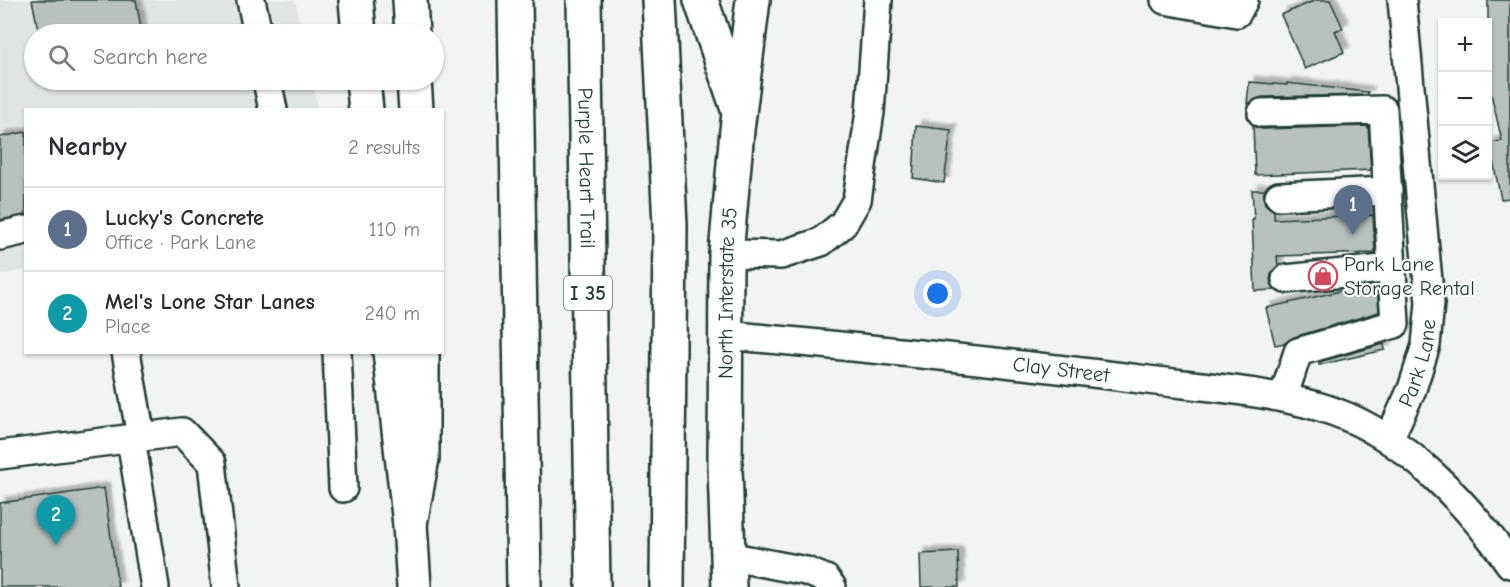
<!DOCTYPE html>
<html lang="en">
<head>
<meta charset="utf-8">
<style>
  body { margin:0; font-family:"Comic Neue",sans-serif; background:#f2f2f3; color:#2b2b33 }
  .controls { position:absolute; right:18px; top:18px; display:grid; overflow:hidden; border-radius:0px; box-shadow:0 2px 4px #0004 }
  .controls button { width:54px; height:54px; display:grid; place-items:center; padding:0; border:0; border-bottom:2px solid #e1e1e2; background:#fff; color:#2b2b33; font:30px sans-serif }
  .you { position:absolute; left:938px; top:294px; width:21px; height:21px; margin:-15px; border:4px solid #fff; border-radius:50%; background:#1a73e8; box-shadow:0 0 0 9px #1a73e833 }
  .badge { display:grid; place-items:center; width:39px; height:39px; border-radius:50%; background:#d1495b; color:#fff; font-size:20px; font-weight:700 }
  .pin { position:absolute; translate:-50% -50px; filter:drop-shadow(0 2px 3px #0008) }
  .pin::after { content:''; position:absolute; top:32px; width:21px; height:18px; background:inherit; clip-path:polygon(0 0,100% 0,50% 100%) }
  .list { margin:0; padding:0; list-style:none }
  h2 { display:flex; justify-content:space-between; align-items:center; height:78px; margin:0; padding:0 24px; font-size:26px }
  h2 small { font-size:20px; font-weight:400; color:#7c7c81 }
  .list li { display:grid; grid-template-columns:39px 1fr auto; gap:18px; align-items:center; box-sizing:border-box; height:84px; padding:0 24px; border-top:2px solid #e1e1e2 }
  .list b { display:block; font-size:22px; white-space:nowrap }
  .list p { margin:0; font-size:20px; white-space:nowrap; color:#7c7c81 }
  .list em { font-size:20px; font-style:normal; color:#7c7c81 }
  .icon { flex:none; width:33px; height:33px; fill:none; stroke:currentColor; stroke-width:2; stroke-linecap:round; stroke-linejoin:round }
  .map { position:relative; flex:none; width:1510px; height:587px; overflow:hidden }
  .search { position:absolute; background:#fff; box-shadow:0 2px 4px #0004; left:24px; top:24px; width:420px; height:66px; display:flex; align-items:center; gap:15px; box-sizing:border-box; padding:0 21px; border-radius:33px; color:#7c7c81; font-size:22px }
  .panel { position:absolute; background:#fff; box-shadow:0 2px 4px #0004; left:24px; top:108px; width:420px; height:246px; border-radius:0px }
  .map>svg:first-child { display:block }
</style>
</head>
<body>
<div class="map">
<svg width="1510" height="587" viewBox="0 0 1510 587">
  <defs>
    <filter id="shadow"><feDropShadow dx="5.5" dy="-5.5" stdDeviation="1.5" flood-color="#0004"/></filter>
  </defs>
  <rect width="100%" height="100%" fill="#f2f3f3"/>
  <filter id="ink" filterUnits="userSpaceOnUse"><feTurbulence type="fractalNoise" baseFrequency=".0167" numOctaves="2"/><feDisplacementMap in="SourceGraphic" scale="12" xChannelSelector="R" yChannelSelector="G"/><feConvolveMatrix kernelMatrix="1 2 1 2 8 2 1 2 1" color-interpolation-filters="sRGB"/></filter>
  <g filter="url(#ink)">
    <path fill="#e0e4e3" d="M0,0H295L302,34H34V80H312L318,109L26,110L25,270L0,275Z"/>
    <g fill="#b7c1bd" stroke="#1f3d34" stroke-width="1.5" filter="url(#shadow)">
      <path d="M32,0H136L142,34H39Z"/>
      <path d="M1316,0H1330L1343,28L1335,31L1344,52L1305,69L1281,15Z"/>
      <path d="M1488,0H1510V198L1501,199L1489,143L1502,141L1488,81Z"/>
      <path d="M1249,82L1287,85V83L1368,92V95L1262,97L1247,104Z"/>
      <path d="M916,126L951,130L944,183L913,178Z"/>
      <path d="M1253,126L1262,129L1368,126L1371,170L1255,175Z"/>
      <path d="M26,132V215L0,220V137Z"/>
      <path d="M1252,190H1265L1263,197L1265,204L1274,211V219L1373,215L1375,253L1277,256L1278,266L1272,272L1270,280L1276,290L1255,291L1252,219H1254Z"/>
      <path d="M1377,285L1379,312L1294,337L1286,343L1275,345L1266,308L1354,288Z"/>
      <path d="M1384,344L1385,350L1319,365V362Z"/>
      <path d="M104,488L118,587H0V503Z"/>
      <path d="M958,552L959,587H921L920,554Z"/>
    </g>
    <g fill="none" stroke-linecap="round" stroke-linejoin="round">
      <g stroke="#1f3d34" stroke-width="32">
        <g id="minor">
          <path d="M251,0L258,34"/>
          <path d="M1165,0L1237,13L1244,0"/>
          <path d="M267,80L273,110"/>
          <path d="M1262,113L1383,110L1395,324L1298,352L1283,398"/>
          <path d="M1279,196L1388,191"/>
          <path d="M0,236L26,230"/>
          <path d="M726,254L781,255L821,242L843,224L857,200L870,112L878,0"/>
          <path d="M1286,279L1392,268"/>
          <path id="s1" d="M725,335C866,348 1007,362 1148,380C1206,387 1280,392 1335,412C1405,437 1468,504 1510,564"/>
          <path d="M126,352L141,437"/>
          <path d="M337,352L343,488"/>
          <path d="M131,439L155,587"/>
          <path id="s2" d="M1389,439L1412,389L1426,345L1430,303L1402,0"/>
          <path d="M0,455L182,432L212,463L226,587"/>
          <path d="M727,556L806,571L826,579L832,587"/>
        </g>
      </g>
      <g stroke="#1f3d34" stroke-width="38">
        <g id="major">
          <path d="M356,0L359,34"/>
          <path d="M363,80L366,110"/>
          <path d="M390,352L410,524L414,587"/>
          <path id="s3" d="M729,587L725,467L726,254L737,130L753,0"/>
        </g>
      </g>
      <g stroke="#1f3d34" stroke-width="38">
        <g id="highway">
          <path d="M410,0L412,34"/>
          <path d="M515,0L524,587"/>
          <path id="s4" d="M584,0L593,587"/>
          <path d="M659,0L670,225L667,587"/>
          <path d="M701,0L739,112"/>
          <path d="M414,80L416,110"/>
          <path d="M410,524L422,458V352"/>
        </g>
      </g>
      <use href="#minor" stroke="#fff" stroke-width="27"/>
      <use href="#major" stroke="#fff" stroke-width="33"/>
      <use href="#highway" stroke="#fff" stroke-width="33"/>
    </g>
  </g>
  <defs>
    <g id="shop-ring" transform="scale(1.5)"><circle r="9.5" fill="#fff" stroke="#d1495b" stroke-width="1.5"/><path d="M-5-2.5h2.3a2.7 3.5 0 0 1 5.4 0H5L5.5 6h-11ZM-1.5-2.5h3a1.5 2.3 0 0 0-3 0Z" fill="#d1495b"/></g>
  </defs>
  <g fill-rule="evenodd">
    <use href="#shop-ring" x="1323" y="276"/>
  </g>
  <g text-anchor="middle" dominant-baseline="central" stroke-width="4.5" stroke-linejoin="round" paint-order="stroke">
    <rect fill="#fff" stroke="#627771" stroke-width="1.5" x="564" y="276" width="48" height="34" rx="4.5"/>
    <g font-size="20" font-weight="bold" fill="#1f3d34">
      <text x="588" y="293">I 35</text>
    </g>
    <g font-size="21" fill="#1f3d34" stroke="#fff">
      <text stroke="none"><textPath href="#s4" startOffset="168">Purple Heart Trail</textPath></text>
      <text stroke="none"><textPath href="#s3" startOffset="294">North Interstate 35</textPath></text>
      <text stroke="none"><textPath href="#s2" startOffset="82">Park Lane</textPath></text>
      <text stroke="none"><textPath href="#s1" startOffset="338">Clay Street</textPath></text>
    </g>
    <g font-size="21" fill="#1f3d34" stroke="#fff" text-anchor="start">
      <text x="1344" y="264">Park Lane<tspan x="1344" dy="24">Storage Rental</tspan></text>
    </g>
  </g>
</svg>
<div class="controls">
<button>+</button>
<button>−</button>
<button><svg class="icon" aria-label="layers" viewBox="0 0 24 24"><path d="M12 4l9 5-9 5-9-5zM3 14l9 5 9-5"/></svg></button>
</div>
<div class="you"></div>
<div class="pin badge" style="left:1353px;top:235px;background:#5c6f8a">1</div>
<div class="pin badge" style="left:56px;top:545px;background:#0f9aa8">2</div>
<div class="search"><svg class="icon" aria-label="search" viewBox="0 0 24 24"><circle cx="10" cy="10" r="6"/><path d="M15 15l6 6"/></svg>Search here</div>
<section class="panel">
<h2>Nearby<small>2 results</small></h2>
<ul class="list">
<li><span class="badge" style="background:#5c6f8a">1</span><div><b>Lucky's Concrete</b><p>Office · Park Lane</p></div><em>110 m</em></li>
<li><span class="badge" style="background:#0f9aa8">2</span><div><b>Mel's Lone Star Lanes</b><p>Place</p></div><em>240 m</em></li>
</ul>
</section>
</div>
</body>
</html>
